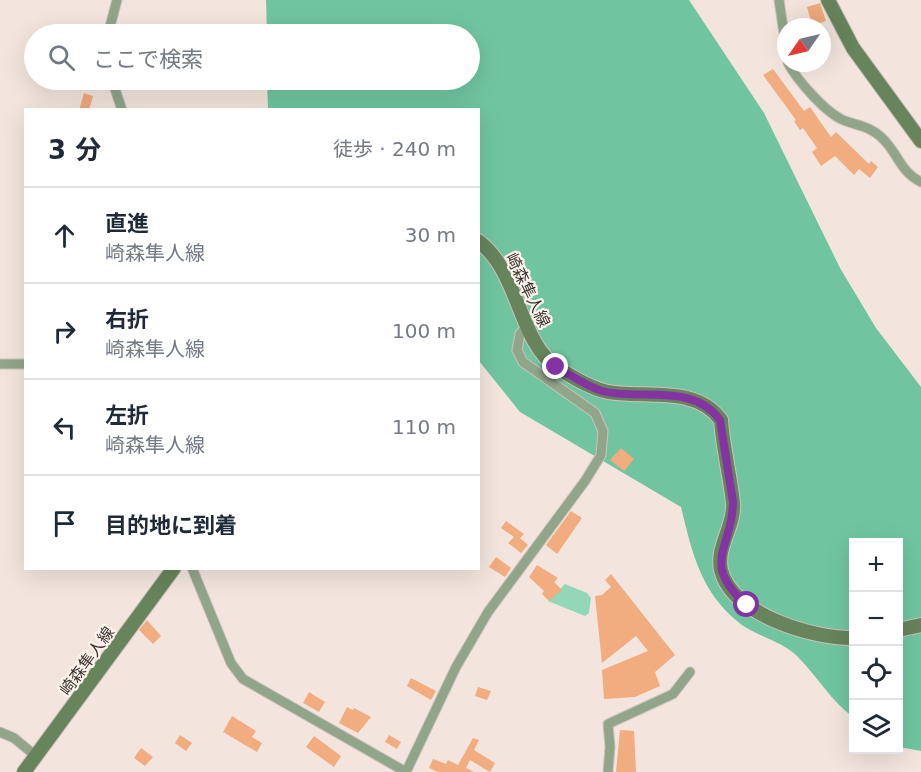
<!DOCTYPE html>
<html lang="ja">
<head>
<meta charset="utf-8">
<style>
  body { margin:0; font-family:"DejaVu Sans","Noto Sans JP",sans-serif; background:#f6f6f7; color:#1f2937 }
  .controls { position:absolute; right:18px; bottom:18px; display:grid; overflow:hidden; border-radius:0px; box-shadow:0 6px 24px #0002 }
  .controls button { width:54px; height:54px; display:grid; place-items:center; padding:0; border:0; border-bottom:2px solid #e0e1e3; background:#fff; color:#1f2937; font:30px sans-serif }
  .compass { position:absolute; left:777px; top:18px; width:54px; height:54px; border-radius:50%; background:#fff; box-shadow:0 6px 24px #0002; rotate:236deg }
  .stop { position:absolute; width:18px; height:18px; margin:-14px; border:4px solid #8433a2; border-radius:50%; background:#fff }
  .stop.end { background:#8433a2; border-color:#fff; box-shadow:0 2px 6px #0008 }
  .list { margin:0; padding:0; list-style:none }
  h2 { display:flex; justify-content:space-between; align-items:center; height:78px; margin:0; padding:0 24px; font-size:26px }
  h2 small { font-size:20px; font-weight:400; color:#747a83 }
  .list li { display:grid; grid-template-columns:39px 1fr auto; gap:18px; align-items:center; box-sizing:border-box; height:96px; padding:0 24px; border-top:2px solid #e0e1e3 }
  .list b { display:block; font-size:22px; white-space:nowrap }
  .list p { margin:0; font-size:20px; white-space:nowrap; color:#747a83 }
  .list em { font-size:20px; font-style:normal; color:#747a83 }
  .icon { flex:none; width:33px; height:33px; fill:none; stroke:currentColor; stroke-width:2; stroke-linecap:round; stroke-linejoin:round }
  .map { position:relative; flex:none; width:921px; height:772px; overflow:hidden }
  .search { position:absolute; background:#fff; box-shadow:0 6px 24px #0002; left:24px; top:24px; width:456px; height:66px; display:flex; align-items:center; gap:15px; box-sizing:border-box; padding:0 21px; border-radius:33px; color:#747a83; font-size:22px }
  .panel { position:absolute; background:#fff; box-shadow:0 6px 24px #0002; left:24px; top:108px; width:456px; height:462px; border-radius:0px }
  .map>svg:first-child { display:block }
</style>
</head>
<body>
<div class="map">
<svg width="921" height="772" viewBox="0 0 921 772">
  <rect width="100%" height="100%" fill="#f3e5dd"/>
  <path fill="#92d8b8" d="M565,584L587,593L591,598L589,613L585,616L548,601Z"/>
  <path fill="#70c5a0" d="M266,0H689L764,113L840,268L876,328L921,387V751L899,747L898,542H854L853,717C831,701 817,676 797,656C781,640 754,636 737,621C700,590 692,552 681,507L520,412L479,361L478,110L268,109L267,80H470V34H267Z"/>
  <g fill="#f1ac7f">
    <path d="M820,3L826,21L812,25L807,7Z"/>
    <path d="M773,69L804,111L810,107L831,137L836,132L869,164L871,161L878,167L870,178L859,169L854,175L835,156L821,166L812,152L817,148L803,128L800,130L794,121L796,120L763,75Z"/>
    <path d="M84,93L93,96L89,110H79Z"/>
    <path d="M621,448L634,459L624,471L610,460Z"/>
    <path d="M571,511L582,518L557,554L546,545Z"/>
    <path d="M506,521L524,534L520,538L528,545L521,553L508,543L514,537L501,528Z"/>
    <path d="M496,557L511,568L505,577L489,567Z"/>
    <path d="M537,565L558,578L554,582L562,590L549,601L542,594L544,591L529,577Z"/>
    <path d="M611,574L675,655L655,672L660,686L635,697L604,699L602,670L648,651L636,636L602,663L595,596L602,595L611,587L605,580Z"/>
    <path d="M147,620L161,636L153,644L139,630Z"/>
    <path d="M411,678L436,691L431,700L407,686Z"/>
    <path d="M478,687L491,691L487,700L475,696Z"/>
    <path d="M309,692L325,702L319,712L303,703Z"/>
    <path d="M347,707L353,710L354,708L371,717L358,733L339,723Z"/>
    <path d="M232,716L256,731L252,737L262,743L257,752L223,732Z"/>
    <path d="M620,730L634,731L636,772H616Z"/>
    <path d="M180,735L192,743L186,751L175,743Z"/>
    <path d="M389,735L401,742L397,749L385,742Z"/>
    <path d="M314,736L341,756L334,767L306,747Z"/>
    <path d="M473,738L479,740L474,750L495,763L490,772L470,760L466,768L474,772H438L429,768L433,759L446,764L448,760L458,765Z"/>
    <path d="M141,748L153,757L145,766L134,758Z"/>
  </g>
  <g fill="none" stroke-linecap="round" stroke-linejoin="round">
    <g stroke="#cec2bb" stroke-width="11">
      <g id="minor">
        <path d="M779,0L786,47"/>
        <path d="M108,34L117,0"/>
        <path d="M788,63C797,80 825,112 843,120C858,126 869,126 881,137C898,152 899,171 921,182"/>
        <path d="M112,80L122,110"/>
        <path d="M0,364H26"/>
        <path d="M192,568L231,663L243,679L406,772"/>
        <path d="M0,732L14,738L37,757"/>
        <path d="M406,772L456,667L488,612L585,481L601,455L603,431L595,413L523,362L517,350L520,334L528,324"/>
        <path d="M608,772L610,747L608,724L673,694L690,672"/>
      </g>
    </g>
    <g stroke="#cec2bb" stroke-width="16">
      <g id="secondary">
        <path d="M828,0L853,48L921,141"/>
        <path d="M478,241C519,270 519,344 558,368C572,377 588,387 604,391C639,400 694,383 721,420C723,448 730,475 733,503C735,526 716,546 721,570C732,615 814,639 854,638"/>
        <path d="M898,630L921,625"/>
        <path d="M24,772L174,568"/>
      </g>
    </g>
    <use href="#minor" stroke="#91a58a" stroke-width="9"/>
    <use href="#secondary" stroke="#67845c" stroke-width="14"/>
  </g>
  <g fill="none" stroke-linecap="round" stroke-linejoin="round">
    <path stroke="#8433a2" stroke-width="8" d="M556,367C571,375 586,386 602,391C638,401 693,382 720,420L733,502C733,548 699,563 747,605"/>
  </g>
  <g text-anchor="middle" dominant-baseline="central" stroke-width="4.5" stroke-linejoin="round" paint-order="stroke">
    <g font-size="16" fill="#3a3532" stroke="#fef3ec">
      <text transform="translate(528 290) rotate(64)">崎森隼人線</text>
      <text transform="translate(87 661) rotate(-54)">崎森隼人線</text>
    </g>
  </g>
</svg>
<div class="controls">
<button>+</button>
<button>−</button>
<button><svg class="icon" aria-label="locate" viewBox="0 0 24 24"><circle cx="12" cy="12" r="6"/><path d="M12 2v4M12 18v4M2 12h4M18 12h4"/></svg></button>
<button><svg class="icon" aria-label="layers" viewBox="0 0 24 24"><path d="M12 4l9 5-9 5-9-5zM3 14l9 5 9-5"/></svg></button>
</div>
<svg class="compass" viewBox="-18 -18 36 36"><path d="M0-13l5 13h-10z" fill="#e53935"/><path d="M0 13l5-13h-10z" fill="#747a83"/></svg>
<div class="stop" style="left:747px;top:605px"></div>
<div class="stop end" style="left:556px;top:367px"></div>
<div class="search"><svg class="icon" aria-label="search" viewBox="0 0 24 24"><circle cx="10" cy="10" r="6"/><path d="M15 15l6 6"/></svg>ここで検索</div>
<section class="panel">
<h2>3 分<small>徒歩 · 240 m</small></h2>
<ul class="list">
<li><svg class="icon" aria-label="ahead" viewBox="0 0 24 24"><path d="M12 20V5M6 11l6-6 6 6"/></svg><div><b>直進</b><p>崎森隼人線</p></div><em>30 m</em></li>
<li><svg class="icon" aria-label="right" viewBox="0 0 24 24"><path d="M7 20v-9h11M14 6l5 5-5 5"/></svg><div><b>右折</b><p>崎森隼人線</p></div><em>100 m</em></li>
<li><svg class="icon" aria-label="left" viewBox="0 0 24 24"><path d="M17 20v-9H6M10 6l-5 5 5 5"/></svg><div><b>左折</b><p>崎森隼人線</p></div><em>110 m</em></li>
<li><svg class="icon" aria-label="arrive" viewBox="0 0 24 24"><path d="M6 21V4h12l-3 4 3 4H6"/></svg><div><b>目的地に到着</b></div></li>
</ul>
</section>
</div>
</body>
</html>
